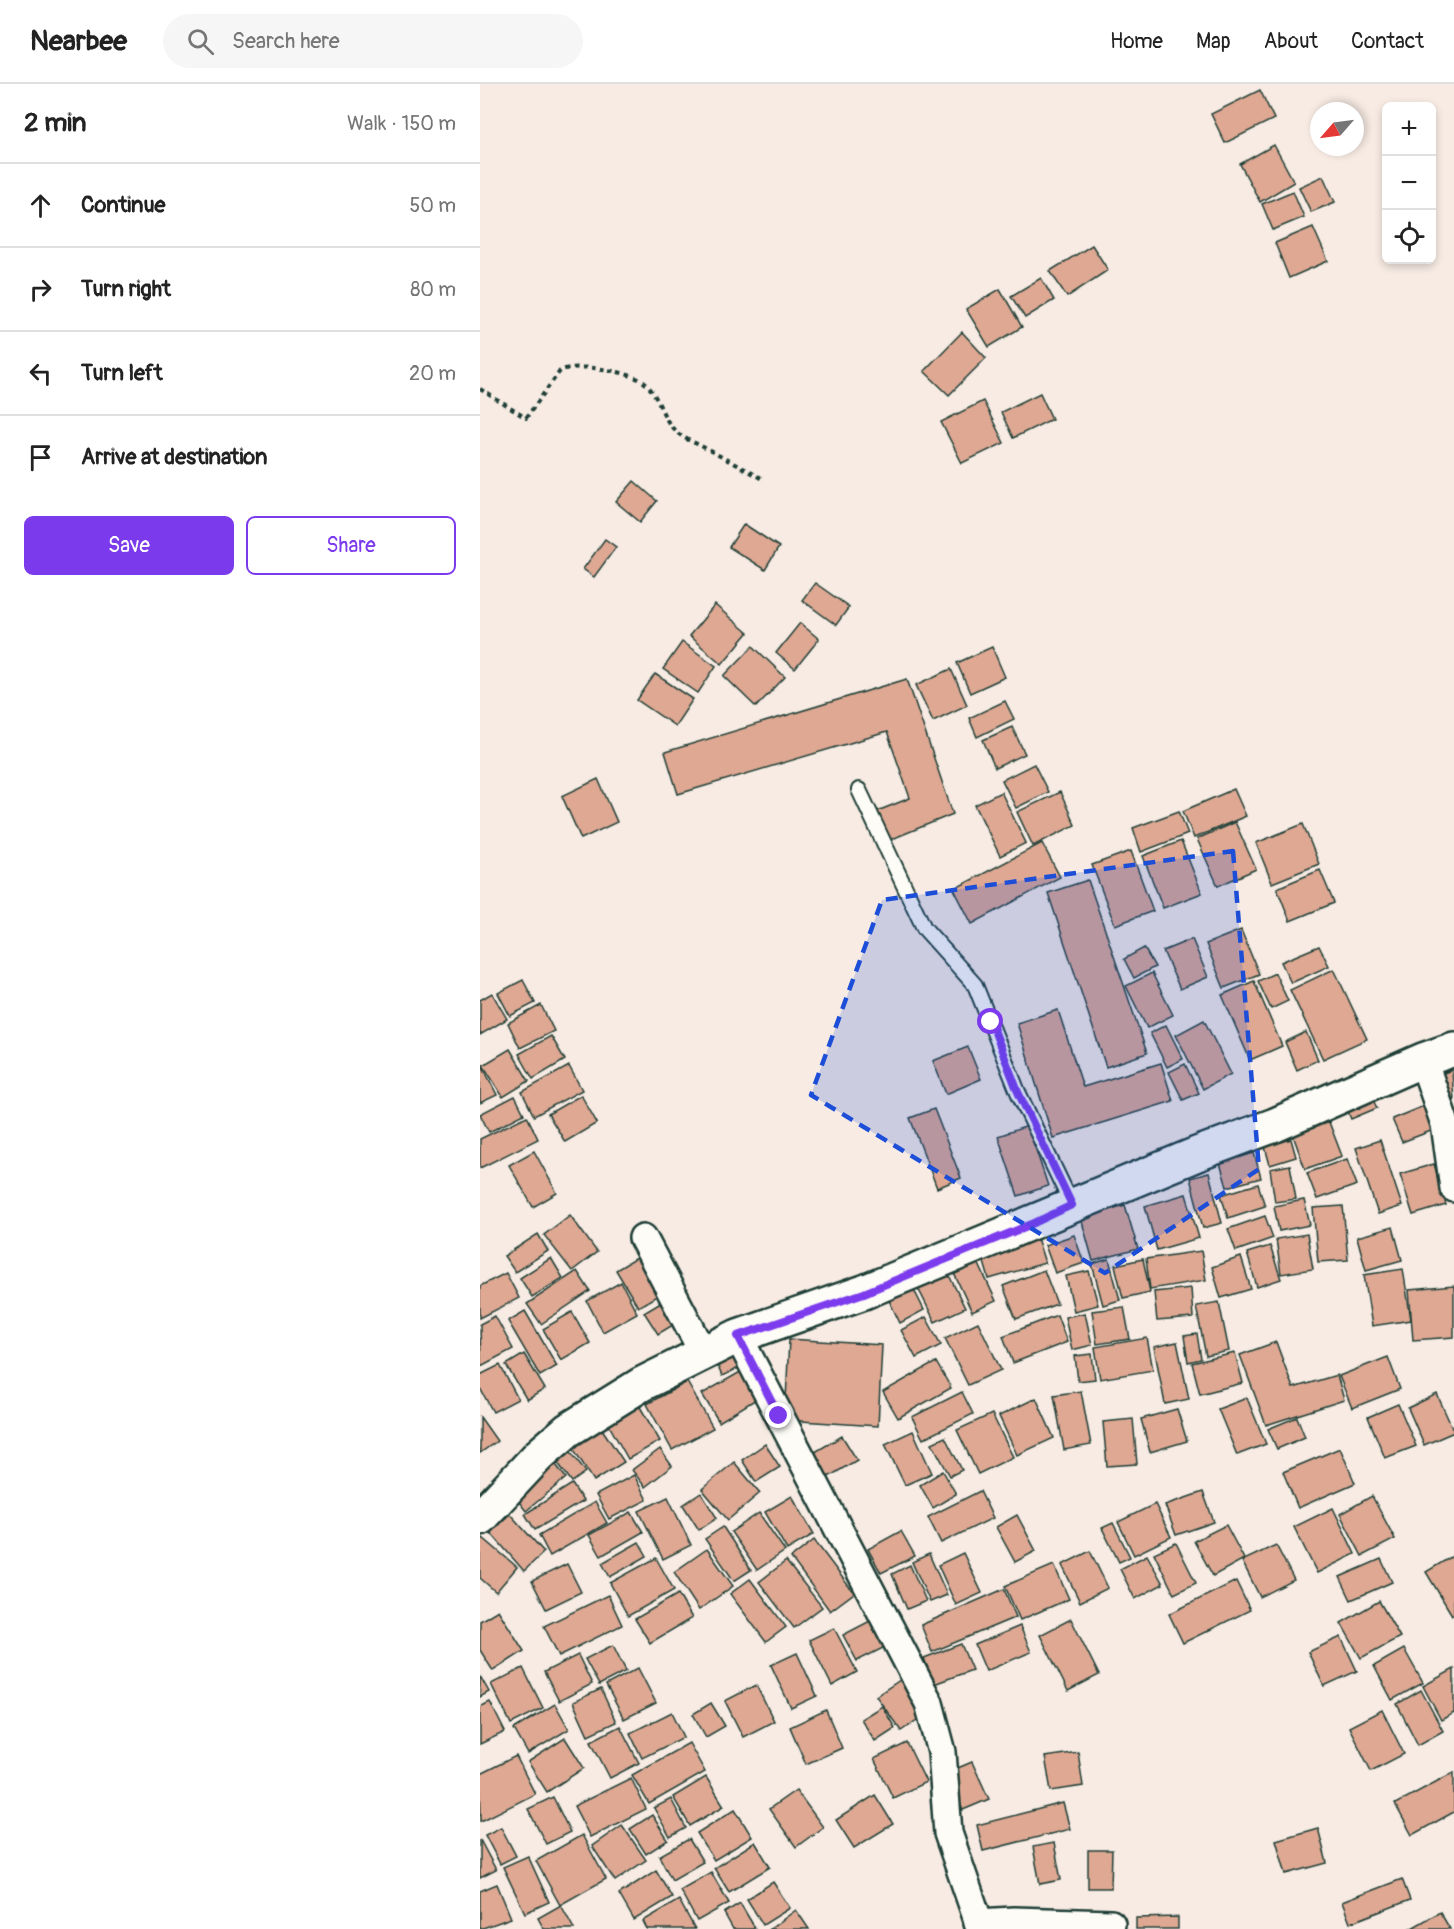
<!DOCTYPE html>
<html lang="en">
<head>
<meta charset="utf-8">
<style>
  body { margin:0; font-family:Pangolin,sans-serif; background:#f6f6f6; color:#222 }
  .controls { position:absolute; right:18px; top:18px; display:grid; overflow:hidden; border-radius:9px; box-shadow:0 3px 9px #0003 }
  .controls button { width:54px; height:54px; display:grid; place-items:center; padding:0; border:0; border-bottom:2px solid #e0e0e0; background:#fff; color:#222; font:30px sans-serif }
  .compass { position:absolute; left:830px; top:18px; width:54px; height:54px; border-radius:50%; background:#fff; box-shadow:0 3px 9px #0003; rotate:242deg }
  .stop { position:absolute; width:18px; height:18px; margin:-14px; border:4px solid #7c3aed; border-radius:50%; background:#fff }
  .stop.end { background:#7c3aed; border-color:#fff; box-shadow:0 2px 6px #0008 }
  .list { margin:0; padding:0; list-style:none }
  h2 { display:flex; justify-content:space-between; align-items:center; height:78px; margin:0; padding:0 24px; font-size:26px }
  h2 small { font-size:20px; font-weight:400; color:#767676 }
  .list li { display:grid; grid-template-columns:39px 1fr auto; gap:18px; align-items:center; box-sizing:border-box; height:84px; padding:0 24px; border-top:2px solid #e0e0e0 }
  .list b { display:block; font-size:22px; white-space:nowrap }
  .list em { font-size:20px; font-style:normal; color:#767676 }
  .actions { display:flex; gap:12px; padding:18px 24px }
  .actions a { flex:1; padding:14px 0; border:2px solid #7c3aed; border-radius:9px; text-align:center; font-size:21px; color:#7c3aed }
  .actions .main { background:#7c3aed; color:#fff }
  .icon { flex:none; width:33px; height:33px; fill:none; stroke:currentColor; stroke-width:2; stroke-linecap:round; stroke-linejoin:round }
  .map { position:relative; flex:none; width:974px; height:1845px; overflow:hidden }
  header { display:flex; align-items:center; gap:36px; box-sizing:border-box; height:84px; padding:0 30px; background:#fff; border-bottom:2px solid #e0e0e0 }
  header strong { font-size:28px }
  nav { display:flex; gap:33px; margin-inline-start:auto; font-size:21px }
  .search { width:420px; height:54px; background:#f6f6f6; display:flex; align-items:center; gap:15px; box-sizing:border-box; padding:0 21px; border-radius:33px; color:#767676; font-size:22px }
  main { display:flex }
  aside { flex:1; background:#fff }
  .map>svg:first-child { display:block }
</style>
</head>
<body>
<header>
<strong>Nearbee</strong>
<div class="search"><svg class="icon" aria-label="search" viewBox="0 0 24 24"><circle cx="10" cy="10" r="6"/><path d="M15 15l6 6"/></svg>Search here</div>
<nav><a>Home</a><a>Map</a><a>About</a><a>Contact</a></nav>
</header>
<main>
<aside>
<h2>2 min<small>Walk · 150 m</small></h2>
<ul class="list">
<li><svg class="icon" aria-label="ahead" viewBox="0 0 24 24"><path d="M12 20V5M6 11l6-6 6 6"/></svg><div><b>Continue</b></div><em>50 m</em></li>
<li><svg class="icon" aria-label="right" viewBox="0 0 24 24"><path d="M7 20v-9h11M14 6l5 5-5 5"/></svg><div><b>Turn right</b></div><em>80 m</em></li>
<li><svg class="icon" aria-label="left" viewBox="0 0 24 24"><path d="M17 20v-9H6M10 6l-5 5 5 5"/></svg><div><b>Turn left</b></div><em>20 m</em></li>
<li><svg class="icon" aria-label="arrive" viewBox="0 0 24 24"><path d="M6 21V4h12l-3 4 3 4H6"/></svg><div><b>Arrive at destination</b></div></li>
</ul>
<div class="actions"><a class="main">Save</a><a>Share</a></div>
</aside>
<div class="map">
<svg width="974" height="1845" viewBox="0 0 974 1845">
  <rect width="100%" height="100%" fill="#f7ebe3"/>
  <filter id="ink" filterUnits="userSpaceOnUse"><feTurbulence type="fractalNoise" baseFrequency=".0167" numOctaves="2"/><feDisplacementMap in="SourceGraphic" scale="12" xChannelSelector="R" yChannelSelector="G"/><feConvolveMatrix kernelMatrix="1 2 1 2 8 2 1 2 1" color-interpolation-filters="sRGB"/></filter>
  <g filter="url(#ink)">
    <g fill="#dea893" stroke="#1f3d34" stroke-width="1.5">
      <path d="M780,6L794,35L745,59L731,30Z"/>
      <path d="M794,61L814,98L780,118L760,80Z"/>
      <path d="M843,92L855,118L831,128L819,103Z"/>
      <path d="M813,107L824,133L793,146L782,120Z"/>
      <path d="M833,143L848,177L809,194L795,159Z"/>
      <path d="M612,161L628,186L587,213L570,187Z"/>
      <path d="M561,194L574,216L545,234L531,212Z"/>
      <path d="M520,205L542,243L509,263L486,225Z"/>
      <path d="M482,248L506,274L469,311L444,287Z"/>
      <path d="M560,309L572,335L533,354L521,328Z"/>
      <path d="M503,317L524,359L482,379L461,338Z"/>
      <path d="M154,397L177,417L160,438L136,418Z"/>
      <path d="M264,440L299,463L285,486L249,463Z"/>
      <path d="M125,455L136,463L114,493L103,485Z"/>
      <path d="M335,499L369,523L356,541L322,516Z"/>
      <path d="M235,521L268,549L242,580L209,552Z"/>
      <path d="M320,539L339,555L315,585L296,569Z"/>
      <path d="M202,558L236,582L218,609L183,585Z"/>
      <path d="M273,562L305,593L276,623L244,592Z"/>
      <path d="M512,563L525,593L490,609L477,579Z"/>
      <path d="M471,585L487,621L453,637L436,601Z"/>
      <path d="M175,590L213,615L195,642L157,616Z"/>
      <path d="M427,595L473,730L407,757L395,728L430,714L407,648L198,710L185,668Z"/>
      <path d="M525,617L534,635L497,653L489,634Z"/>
      <path d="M532,643L545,670L515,684L503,656Z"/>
      <path d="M554,680L568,708L536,724L522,696Z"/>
      <path d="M118,695L137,738L101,755L82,712Z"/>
      <path d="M754,705L766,732L714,754L703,727Z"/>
      <path d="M521,708L546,759L520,772L495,721Z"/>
      <path d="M580,708L595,741L553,762L537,728Z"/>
      <path d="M699,727L708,750L661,768L653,744Z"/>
      <path d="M755,738L776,785L738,802L717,755Z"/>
      <path d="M823,740L839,780L792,799L776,759Z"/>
      <path d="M701,757L722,809L683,824L663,772Z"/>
      <path d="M562,759L580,793L492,840L474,805Z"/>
      <path d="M651,767L673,827L635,841L612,781Z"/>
      <path d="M840,786L854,819L810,837L797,804Z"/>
      <path d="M608,796L667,969L626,983L568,809Z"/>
      <path d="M761,846L779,890L744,904L726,860Z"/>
      <path d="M712,855L728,893L700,905L683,867Z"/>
      <path d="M839,862L849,882L811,899L801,878Z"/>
      <path d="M664,864L675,883L654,894L644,875Z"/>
      <path d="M854,885L887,955L843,975L810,906Z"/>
      <path d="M672,889L693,931L667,944L646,902Z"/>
      <path d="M795,889L808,917L791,925L778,897Z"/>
      <path d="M43,896L55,919L30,932L18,909Z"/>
      <path d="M774,897L802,962L770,976L742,911Z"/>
      <path d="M12,909L27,935L0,951V916Z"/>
      <path d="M61,921L74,947L40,964L28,939Z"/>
      <path d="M578,926L603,1003L681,979L693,1017L573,1054L537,939Z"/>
      <path d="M724,936L751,990L723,1005L696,951Z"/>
      <path d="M686,941L703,975L687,983L670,949Z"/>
      <path d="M826,948L838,976L817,986L805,958Z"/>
      <path d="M71,952L85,976L53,995L39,970Z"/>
      <path d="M488,963L501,995L466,1010L453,977Z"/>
      <path d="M30,965L49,997L23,1013L3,981Z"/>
      <path d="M705,980L719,1009L703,1016L689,988Z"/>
      <path d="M89,982L102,1006L54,1032L42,1008Z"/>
      <path d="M3,983L17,1011L0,1019V985Z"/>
      <path d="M972,986L974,1017L963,1021L952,993Z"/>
      <path d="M101,1011L117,1039L85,1058L68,1030Z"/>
      <path d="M35,1012L44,1030L9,1048L0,1030Z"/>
      <path d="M891,1012L897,1024L871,1035L866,1023Z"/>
      <path d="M946,1021L956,1045L922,1058L912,1035Z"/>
      <path d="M454,1025L481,1094L457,1104L430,1034Z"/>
      <path d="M47,1032L58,1055L0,1084V1055Z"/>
      <path d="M849,1038L862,1072L825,1085L813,1051Z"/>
      <path d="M548,1042L568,1102L538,1112L518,1052Z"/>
      <path d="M811,1055L816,1073L790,1081L785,1063Z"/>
      <path d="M900,1056L922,1122L898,1130L876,1064Z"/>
      <path d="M54,1067L77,1109L53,1123L29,1081Z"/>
      <path d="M774,1069L781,1094L747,1103L740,1079Z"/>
      <path d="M867,1075L877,1101L837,1115L827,1089Z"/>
      <path d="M954,1080L966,1121L933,1131L920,1090Z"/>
      <path d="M810,1081L816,1115L795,1118L790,1085Z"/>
      <path d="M729,1089L742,1139L723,1144L710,1094Z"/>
      <path d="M778,1100L785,1122L748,1134L741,1111Z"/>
      <path d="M706,1110L719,1154L677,1166L665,1122Z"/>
      <path d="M824,1116L830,1141L799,1147L794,1122Z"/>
      <path d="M645,1121L658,1165L613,1177L601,1134Z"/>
      <path d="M863,1122L868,1176L838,1178L833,1124Z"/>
      <path d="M90,1131L117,1168L92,1187L64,1151Z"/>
      <path d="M785,1132L793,1154L756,1167L748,1145Z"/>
      <path d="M913,1143L922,1176L886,1186L877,1153Z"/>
      <path d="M58,1150L68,1167L35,1188L24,1172Z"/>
      <path d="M827,1150L833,1185L801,1190L796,1155Z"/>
      <path d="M594,1151L604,1179L575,1189L565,1161Z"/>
      <path d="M557,1154L565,1179L509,1195L502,1171Z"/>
      <path d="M790,1162L801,1195L777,1203L767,1169Z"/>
      <path d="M721,1167L726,1196L670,1205L666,1175Z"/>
      <path d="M164,1169L187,1206L158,1223L136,1186Z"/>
      <path d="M761,1173L771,1205L741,1214L732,1183Z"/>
      <path d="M71,1174L83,1194L52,1213L40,1194Z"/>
      <path d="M496,1174L516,1217L492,1228L472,1185Z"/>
      <path d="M629,1175L640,1216L623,1221L612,1180Z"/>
      <path d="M663,1175L670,1208L643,1214L635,1181Z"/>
      <path d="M466,1185L485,1224L455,1238L436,1200Z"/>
      <path d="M923,1185L931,1236L892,1242L884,1191Z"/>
      <path d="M564,1186L577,1220L536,1235L523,1202Z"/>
      <path d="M97,1187L110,1207L61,1240L47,1220Z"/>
      <path d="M609,1187L618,1221L594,1227L586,1192Z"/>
      <path d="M26,1189L39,1214L0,1234V1202Z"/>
      <path d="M141,1198L157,1229L123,1248L107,1217Z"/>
      <path d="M430,1198L444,1226L420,1239L406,1210Z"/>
      <path d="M974,1202V1253L933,1256L929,1206Z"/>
      <path d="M711,1204L713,1234L677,1237L674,1208Z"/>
      <path d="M189,1213L203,1235L178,1250L164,1228Z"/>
      <path d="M739,1218L749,1267L726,1272L716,1222Z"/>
      <path d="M644,1223L650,1255L617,1260L612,1227Z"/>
      <path d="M45,1227L77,1282L60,1292L28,1237Z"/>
      <path d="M92,1228L110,1259L81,1276L63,1245Z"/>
      <path d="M605,1229L612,1261L592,1266L585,1233Z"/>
      <path d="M577,1231L587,1258L533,1279L523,1252Z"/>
      <path d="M15,1232L33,1265L1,1282L0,1240Z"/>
      <path d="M446,1233L461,1261L436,1274L421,1246Z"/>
      <path d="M498,1238L521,1286L488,1301L465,1254Z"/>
      <path d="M717,1250L721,1275L708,1278L704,1252Z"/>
      <path d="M667,1254L673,1286L620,1295L615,1263Z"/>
      <path d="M309,1255L402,1261L398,1342L305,1336Z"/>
      <path d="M697,1258L709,1315L685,1320L674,1263Z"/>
      <path d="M796,1258L813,1304L857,1291L864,1316L786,1341L760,1271Z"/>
      <path d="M253,1267L261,1283L242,1292L235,1276Z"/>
      <path d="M755,1269L763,1299L720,1310L712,1279Z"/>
      <path d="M44,1270L65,1305L47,1316L26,1281Z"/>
      <path d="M612,1270L615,1295L598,1297L595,1272Z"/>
      <path d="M908,1273L920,1305L872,1324L859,1292Z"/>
      <path d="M456,1278L471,1304L418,1334L403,1308Z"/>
      <path d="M20,1281L38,1315L13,1328L0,1304V1291Z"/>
      <path d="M262,1287L278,1314L239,1338L222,1310Z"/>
      <path d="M207,1298L233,1344L192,1366L167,1320Z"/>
      <path d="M601,1307L611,1361L584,1366L574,1311Z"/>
      <path d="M482,1308L493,1330L443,1355L432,1333Z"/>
      <path d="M957,1310L974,1348L944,1361L928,1324Z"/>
      <path d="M556,1314L574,1354L537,1371L519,1332Z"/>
      <path d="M767,1314L786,1360L757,1371L738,1325Z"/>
      <path d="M156,1316L180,1357L148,1375L125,1334Z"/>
      <path d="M918,1320L936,1362L905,1374L888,1333Z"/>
      <path d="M697,1325L707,1357L670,1368L661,1335Z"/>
      <path d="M512,1330L533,1373L498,1390L477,1346Z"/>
      <path d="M0,1333L17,1357L0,1369Z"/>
      <path d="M817,1333L825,1353L797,1365L788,1345Z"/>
      <path d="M653,1335L657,1380L627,1382L623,1338Z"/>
      <path d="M120,1342L144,1378L114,1397L91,1361Z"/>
      <path d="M433,1347L452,1389L425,1401L405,1360Z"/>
      <path d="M362,1352L377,1376L340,1398L325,1374Z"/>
      <path d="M465,1353L482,1386L470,1392L452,1359Z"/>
      <path d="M285,1360L300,1383L276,1398L262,1376Z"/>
      <path d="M88,1364L106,1388L92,1398L75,1375Z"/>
      <path d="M860,1364L875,1399L818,1424L803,1388Z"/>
      <path d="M180,1365L192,1382L165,1403L152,1386Z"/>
      <path d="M73,1377L86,1394L46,1427L33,1410Z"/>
      <path d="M254,1378L280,1409L248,1436L222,1405Z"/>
      <path d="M463,1387L476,1410L453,1424L440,1401Z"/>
      <path d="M154,1391L167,1416L129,1435L116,1411Z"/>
      <path d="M92,1400L103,1417L55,1446L45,1430Z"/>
      <path d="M500,1407L513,1434L461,1459L448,1433Z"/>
      <path d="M723,1408L734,1438L696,1451L685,1421Z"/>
      <path d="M221,1409L237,1434L219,1446L203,1421Z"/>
      <path d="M312,1412L334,1450L307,1466L285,1428Z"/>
      <path d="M892,1412L915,1455L882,1472L860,1430Z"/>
      <path d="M188,1413L211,1461L183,1475L159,1427Z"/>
      <path d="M115,1418L127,1439L70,1472L59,1451Z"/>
      <path d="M675,1420L691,1453L654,1471L638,1438Z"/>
      <path d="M853,1424L875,1470L837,1489L814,1443Z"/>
      <path d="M151,1428L163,1448L121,1472L109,1451Z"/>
      <path d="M279,1429L305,1467L277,1486L251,1448Z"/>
      <path d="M30,1430L64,1468L44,1487L10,1448Z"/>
      <path d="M537,1431L556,1467L535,1478L516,1443Z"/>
      <path d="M633,1439L650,1473L639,1478L622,1444Z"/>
      <path d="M746,1441L764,1475L733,1492L714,1457Z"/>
      <path d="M243,1443L271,1486L254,1497L225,1455Z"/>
      <path d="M421,1447L435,1472L401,1489L388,1465Z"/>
      <path d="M3,1454L37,1483L16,1508L0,1494V1458Z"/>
      <path d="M334,1456L374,1509L350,1527L311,1474Z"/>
      <path d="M159,1458L167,1472L130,1493L122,1479Z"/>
      <path d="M696,1459L716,1499L694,1510L674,1469Z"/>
      <path d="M796,1461L814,1496L780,1513L762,1477Z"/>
      <path d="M227,1465L253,1502L219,1526L194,1488Z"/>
      <path d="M610,1467L628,1504L600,1518L582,1481Z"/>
      <path d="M483,1469L502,1509L476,1521L458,1481Z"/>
      <path d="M449,1470L467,1511L450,1518L432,1478Z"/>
      <path d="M667,1471L683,1500L655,1515L640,1485Z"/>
      <path d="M974,1471V1529L972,1531L946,1488Z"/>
      <path d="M176,1474L194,1506L148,1532L130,1499Z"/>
      <path d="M901,1475L912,1498L871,1516L860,1493Z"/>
      <path d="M306,1477L342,1523L314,1544L279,1498Z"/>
      <path d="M87,1480L101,1508L66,1525L52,1497Z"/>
      <path d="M430,1481L446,1517L427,1525L412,1490Z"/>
      <path d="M574,1481L589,1515L540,1536L525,1502Z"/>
      <path d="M270,1495L306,1543L286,1558L250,1510Z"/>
      <path d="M756,1497L770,1526L703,1559L689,1530Z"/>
      <path d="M524,1505L536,1533L452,1568L441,1541Z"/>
      <path d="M198,1510L212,1534L170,1559L155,1535Z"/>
      <path d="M128,1511L142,1541L79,1572L64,1542Z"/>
      <path d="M899,1517L920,1553L881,1574L861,1539Z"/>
      <path d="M18,1526L44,1567L13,1587L0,1566V1537Z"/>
      <path d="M591,1535L619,1591L588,1607L560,1551Z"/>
      <path d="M392,1536L405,1563L377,1577L363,1551Z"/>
      <path d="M540,1542L551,1568L506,1587L495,1561Z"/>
      <path d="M354,1544L377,1588L352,1602L329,1556Z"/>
      <path d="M861,1553L877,1587L844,1602L828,1568Z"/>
      <path d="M481,1560L492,1586L454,1600L444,1574Z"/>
      <path d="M133,1561L146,1587L119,1601L105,1575Z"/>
      <path d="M924,1565L943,1599L912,1616L894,1582Z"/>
      <path d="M317,1569L337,1612L311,1624L291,1581Z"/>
      <path d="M98,1571L112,1600L79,1617L64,1588Z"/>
      <path d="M43,1584L63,1624L31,1640L11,1600Z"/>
      <path d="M158,1584L176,1619L144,1635L126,1601Z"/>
      <path d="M974,1585V1629L961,1636L943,1602Z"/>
      <path d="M0,1592L9,1608L0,1613Z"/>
      <path d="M420,1596L444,1631L421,1647L396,1612Z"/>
      <path d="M276,1601L294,1637L263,1653L245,1617Z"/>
      <path d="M121,1605L136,1638L108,1651L93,1618Z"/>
      <path d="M941,1606L963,1647L938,1661L917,1620Z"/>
      <path d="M10,1618L25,1648L0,1660V1623Z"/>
      <path d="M231,1619L245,1642L226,1653L213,1630Z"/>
      <path d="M75,1620L89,1645L48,1670L34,1645Z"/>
      <path d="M402,1622L415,1644L395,1657L381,1635Z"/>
      <path d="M346,1626L362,1664L326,1680L310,1643Z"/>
      <path d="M902,1626L924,1670L891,1687L869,1643Z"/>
      <path d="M192,1628L204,1653L162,1674L150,1649Z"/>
      <path d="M140,1642L159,1679L130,1694L111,1657Z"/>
      <path d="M85,1654L104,1684L67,1708L48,1678Z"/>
      <path d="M209,1659L225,1688L169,1720L152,1691Z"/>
      <path d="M427,1659L446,1698L413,1714L394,1675Z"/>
      <path d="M598,1668L603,1702L571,1707L565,1673Z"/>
      <path d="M36,1672L55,1710L1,1737L0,1690Z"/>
      <path d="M492,1678L509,1715L483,1726L466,1689Z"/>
      <path d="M974,1688V1728L932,1751L915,1720Z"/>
      <path d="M226,1693L244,1722L210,1742L193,1713Z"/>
      <path d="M151,1694L166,1725L110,1753L94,1722Z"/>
      <path d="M316,1706L343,1743L316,1763L289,1725Z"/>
      <path d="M395,1711L413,1740L374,1764L356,1736Z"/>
      <path d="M73,1713L90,1748L66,1760L48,1725Z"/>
      <path d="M191,1715L206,1744L190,1753L174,1724Z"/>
      <path d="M583,1719L590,1745L503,1767L497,1741Z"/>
      <path d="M255,1725L272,1753L234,1776L217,1749Z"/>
      <path d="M172,1731L188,1756L166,1770L150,1745Z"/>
      <path d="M142,1741L166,1776L135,1797L112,1762Z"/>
      <path d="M21,1743L36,1772L20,1780L5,1751Z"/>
      <path d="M838,1744L847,1779L806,1790L796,1756Z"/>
      <path d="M102,1751L126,1795L80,1821L56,1777Z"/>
      <path d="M209,1755L223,1778L192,1796L179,1772Z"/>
      <path d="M0,1756L16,1786L0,1794Z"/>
      <path d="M275,1758L290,1783L249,1808L234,1784Z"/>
      <path d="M574,1759L581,1796L560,1800L553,1763Z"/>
      <path d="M608,1766H632L631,1804H608Z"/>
      <path d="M48,1772L69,1818L45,1829L23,1783Z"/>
      <path d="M176,1786L192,1813L154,1836L139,1810Z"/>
      <path d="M231,1788L249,1819L217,1837L200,1806Z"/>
      <path d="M922,1795L930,1816L870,1839L862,1818Z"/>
      <path d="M293,1798L310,1824L283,1841L267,1815Z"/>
      <path d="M17,1800L31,1834L0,1845V1807Z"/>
      <path d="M199,1816L215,1845H167L163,1837Z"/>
      <path d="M260,1819L275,1844L273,1845H253L244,1829Z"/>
      <path d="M81,1821L94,1845H64L58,1834Z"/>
      <path d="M316,1826L329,1845H290Z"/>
      <path d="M960,1828L970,1845H930Z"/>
      <path d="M698,1833V1845H656V1834Z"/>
    </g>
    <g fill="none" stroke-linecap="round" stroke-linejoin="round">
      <g stroke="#1f3d34" stroke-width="18">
        <path id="service" d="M379,706L444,844L495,901L538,1008L592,1121"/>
      </g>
      <g stroke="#1f3d34" stroke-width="32">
        <g id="minor">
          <path d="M943,976L965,1040L974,1104"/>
          <path d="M163,1154L224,1270"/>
          <path d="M258,1252L449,1619L462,1668L468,1749L501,1845"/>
          <path d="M498,1839L534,1837L631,1840"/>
        </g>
      </g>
      <g stroke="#1f3d34" stroke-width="38">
        <path id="tertiary" d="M0,1434L59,1371L88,1346L162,1300L258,1252L384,1208L717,1070L795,1041L943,976L974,965"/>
      </g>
      <path stroke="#1f3d34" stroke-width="4" stroke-dasharray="4.5 4.5" stroke-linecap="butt" d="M0,305L46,334L80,287C95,278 155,287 167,301C181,316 182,337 199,350C206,356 216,359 223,363C244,374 264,385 284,396"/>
      <use href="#service" stroke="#fdfcf7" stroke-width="14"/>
      <use href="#minor" stroke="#fdfcf7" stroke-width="27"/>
      <use href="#tertiary" stroke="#fdfcf7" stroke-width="33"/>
    </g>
  </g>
  <g fill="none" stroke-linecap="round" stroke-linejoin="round" filter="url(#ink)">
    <path stroke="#7c3aed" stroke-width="8" d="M299,1332L258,1252L384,1209L552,1140L592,1121L538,1008L511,938"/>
  </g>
  <path fill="#1d4ed8" fill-opacity="0.2" stroke="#1d4ed8" stroke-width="4.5" stroke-dasharray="12 8" stroke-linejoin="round" d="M753,767L779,1085L625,1189L331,1011L402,816Z"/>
</svg>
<div class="controls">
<button>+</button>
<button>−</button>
<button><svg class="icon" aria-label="locate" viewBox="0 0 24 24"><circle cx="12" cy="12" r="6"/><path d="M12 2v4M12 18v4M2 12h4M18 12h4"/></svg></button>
</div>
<svg class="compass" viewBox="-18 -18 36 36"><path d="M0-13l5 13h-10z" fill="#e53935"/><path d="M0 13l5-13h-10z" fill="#767676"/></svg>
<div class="stop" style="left:511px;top:938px"></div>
<div class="stop end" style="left:299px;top:1332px"></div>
</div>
</main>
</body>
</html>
